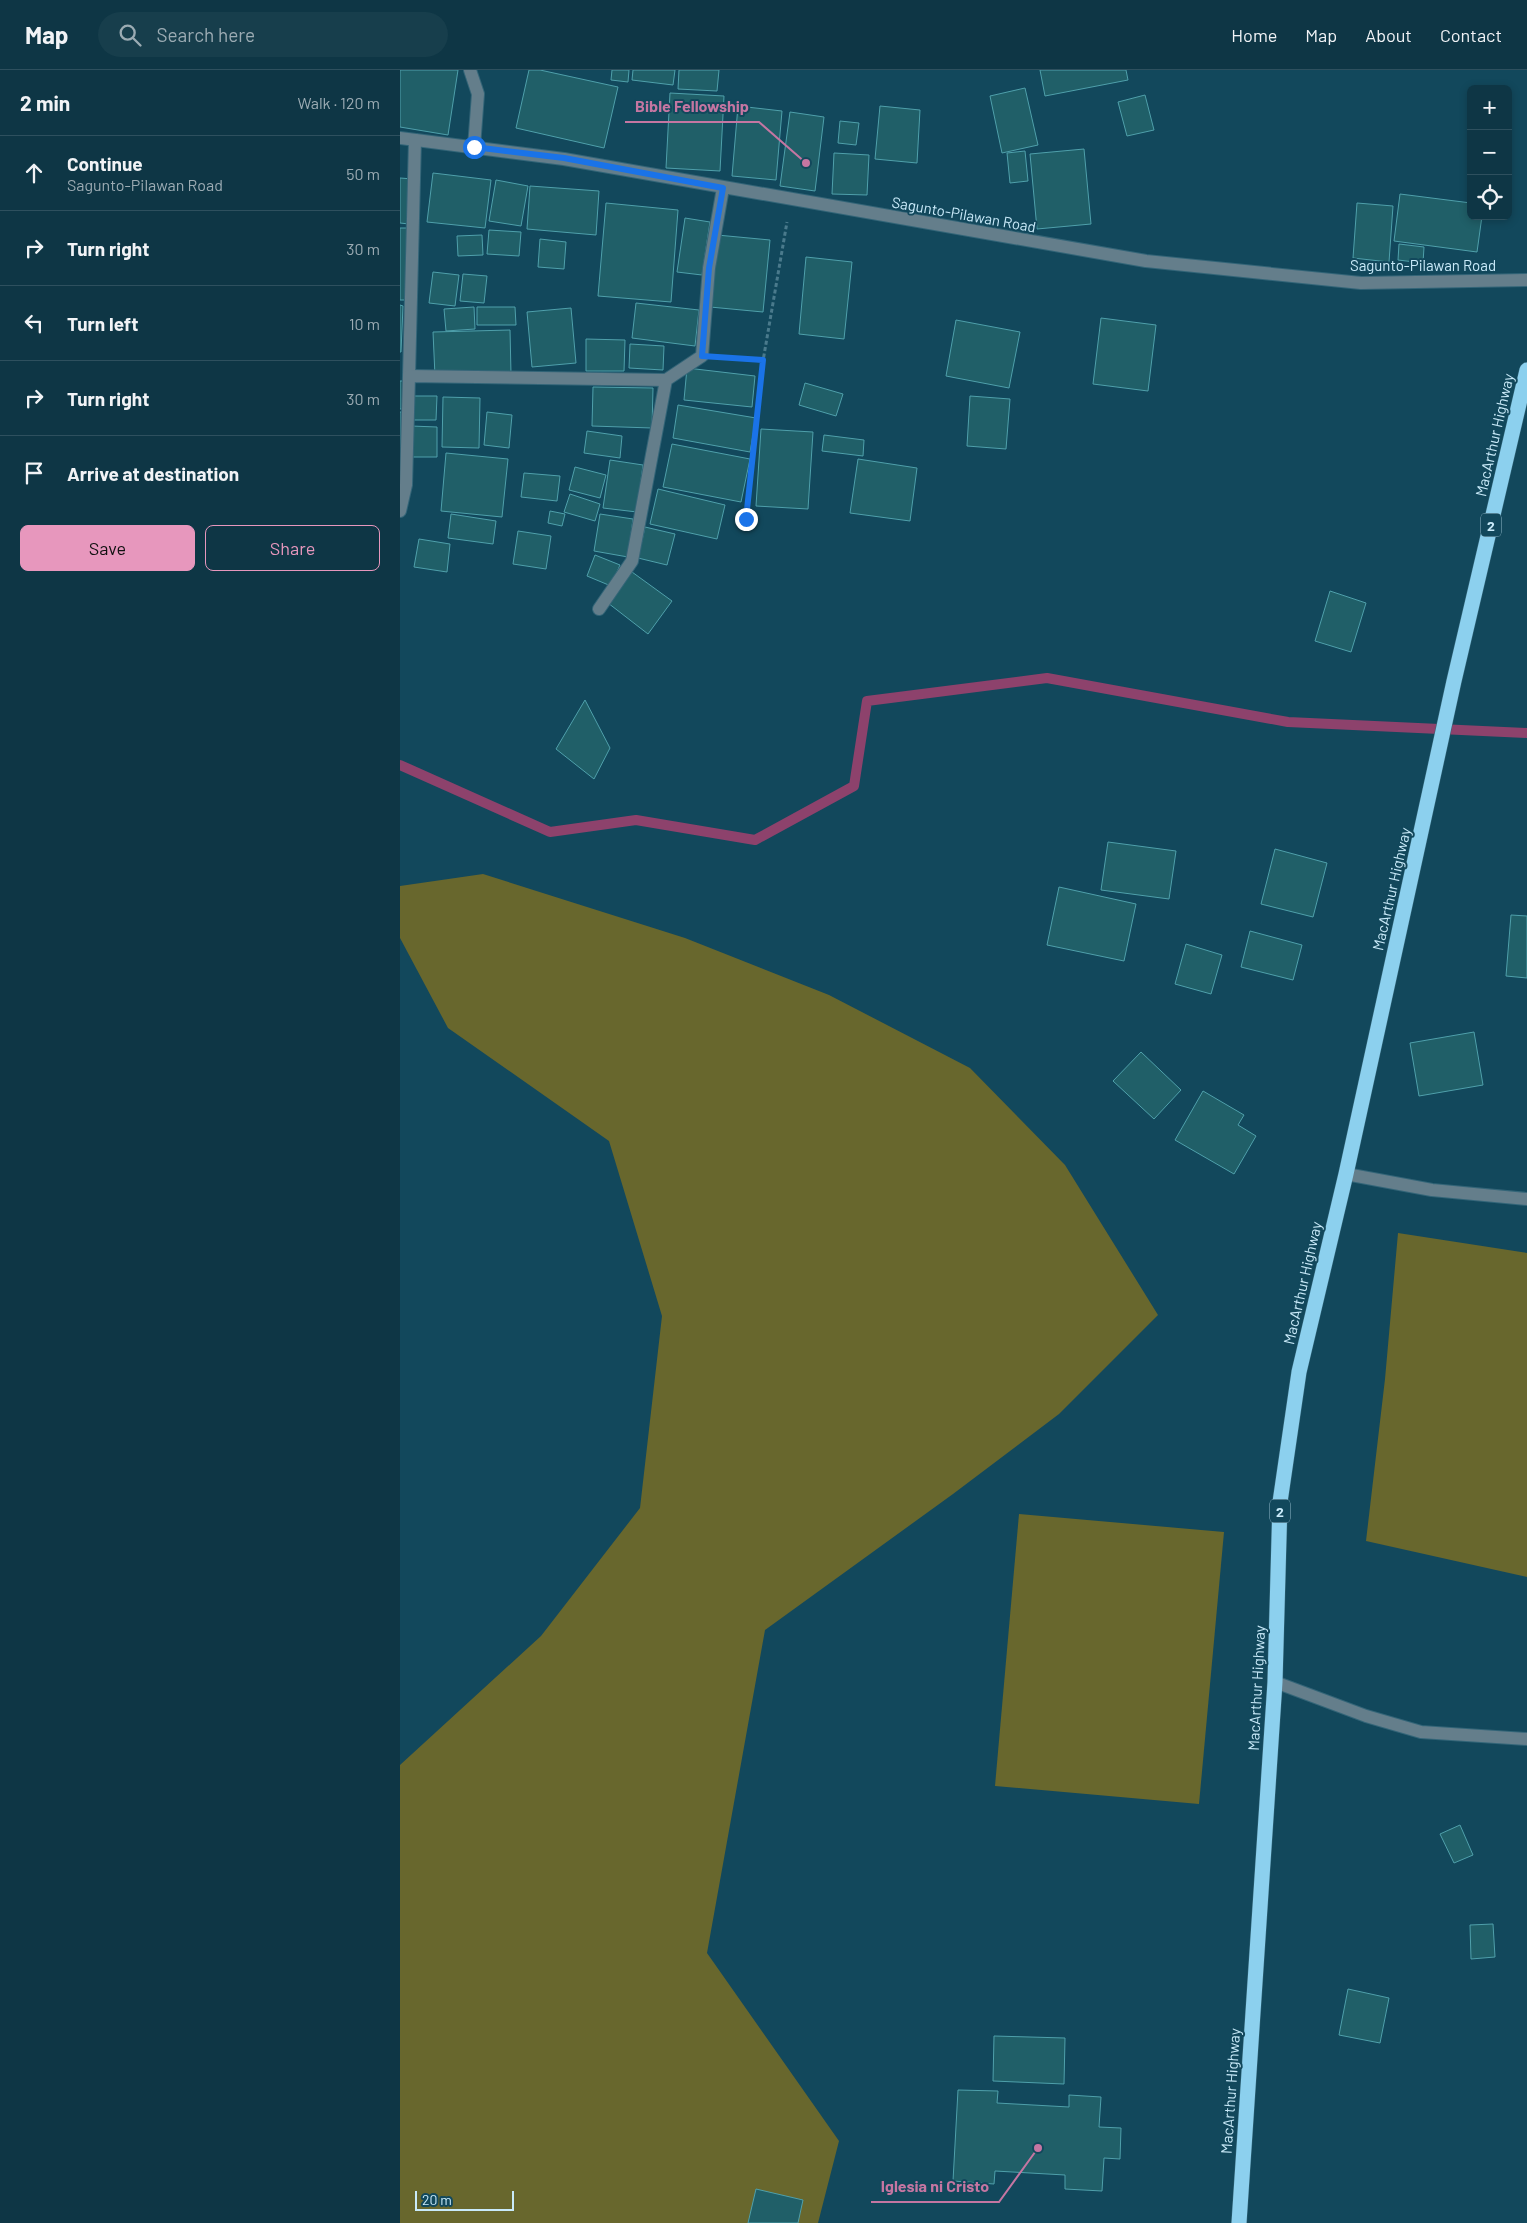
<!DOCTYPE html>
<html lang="en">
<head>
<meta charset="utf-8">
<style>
  body { margin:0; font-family:Barlow,sans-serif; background:#173e4c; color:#f1f3f6 }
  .controls { position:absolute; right:15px; top:15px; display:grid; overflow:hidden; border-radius:8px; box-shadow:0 2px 8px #0003 }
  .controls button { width:45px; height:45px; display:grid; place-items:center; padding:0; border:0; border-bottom:1px solid #2e505e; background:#0e3645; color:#f1f3f6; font:25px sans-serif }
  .scale { position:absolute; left:15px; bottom:12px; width:99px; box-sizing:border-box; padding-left:5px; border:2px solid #c9eaf9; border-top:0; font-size:14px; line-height:18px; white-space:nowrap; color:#c9eaf9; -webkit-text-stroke:4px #12485c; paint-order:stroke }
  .stop { position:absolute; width:15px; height:15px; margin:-11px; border:4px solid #1a73e8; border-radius:50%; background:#fff }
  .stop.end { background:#1a73e8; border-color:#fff; box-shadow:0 1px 5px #0008 }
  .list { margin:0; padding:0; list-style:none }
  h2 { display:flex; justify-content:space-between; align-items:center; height:65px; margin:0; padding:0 20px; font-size:21px }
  h2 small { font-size:16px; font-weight:400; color:#9babb3 }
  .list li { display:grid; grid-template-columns:32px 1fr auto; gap:15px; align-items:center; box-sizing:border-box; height:75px; padding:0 20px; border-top:1px solid #2e505e }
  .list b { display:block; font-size:19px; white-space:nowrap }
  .list p { margin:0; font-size:16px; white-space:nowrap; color:#9babb3 }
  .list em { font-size:16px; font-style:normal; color:#9babb3 }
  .actions { display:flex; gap:10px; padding:15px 20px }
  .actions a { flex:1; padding:11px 0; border:1px solid #e797bd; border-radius:8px; text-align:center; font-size:18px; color:#e797bd }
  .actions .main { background:#e797bd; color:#111 }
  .icon { flex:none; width:28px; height:28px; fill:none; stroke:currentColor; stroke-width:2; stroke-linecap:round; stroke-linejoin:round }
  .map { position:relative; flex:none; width:1127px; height:2153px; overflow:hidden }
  header { display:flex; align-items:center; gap:30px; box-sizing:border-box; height:70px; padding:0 25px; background:#0e3645; border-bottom:1px solid #2e505e }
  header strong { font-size:24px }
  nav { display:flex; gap:28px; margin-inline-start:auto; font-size:18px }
  .search { width:350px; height:45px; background:#173e4c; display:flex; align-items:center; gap:12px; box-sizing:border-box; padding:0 18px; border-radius:28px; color:#9babb3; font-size:19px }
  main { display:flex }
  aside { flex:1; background:#0e3645 }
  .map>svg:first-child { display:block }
</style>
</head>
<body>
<header>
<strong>Map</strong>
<div class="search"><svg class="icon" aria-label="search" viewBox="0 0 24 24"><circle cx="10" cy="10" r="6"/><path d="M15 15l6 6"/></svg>Search here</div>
<nav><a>Home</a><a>Map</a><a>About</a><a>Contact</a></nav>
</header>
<main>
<aside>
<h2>2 min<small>Walk · 120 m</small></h2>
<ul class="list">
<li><svg class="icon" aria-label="ahead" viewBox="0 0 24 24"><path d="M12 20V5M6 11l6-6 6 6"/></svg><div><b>Continue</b><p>Sagunto-Pilawan Road</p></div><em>50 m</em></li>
<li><svg class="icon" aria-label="right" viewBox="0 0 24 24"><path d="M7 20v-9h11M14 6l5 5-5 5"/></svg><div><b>Turn right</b></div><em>30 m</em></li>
<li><svg class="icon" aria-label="left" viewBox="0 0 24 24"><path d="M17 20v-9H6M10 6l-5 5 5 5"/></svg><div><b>Turn left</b></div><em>10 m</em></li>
<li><svg class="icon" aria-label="right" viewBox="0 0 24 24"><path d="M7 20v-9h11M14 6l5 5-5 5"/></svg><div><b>Turn right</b></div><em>30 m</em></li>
<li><svg class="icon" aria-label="arrive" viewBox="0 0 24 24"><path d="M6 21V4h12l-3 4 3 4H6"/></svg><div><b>Arrive at destination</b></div></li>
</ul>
<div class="actions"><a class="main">Save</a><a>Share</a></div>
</aside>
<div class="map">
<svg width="1127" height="2153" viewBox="0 0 1127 2153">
  <rect width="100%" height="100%" fill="#12485c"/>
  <g fill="#68672d">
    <path d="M83,804L285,868L429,925L570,998L665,1095L758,1245L659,1344L553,1424L365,1560L307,1883L439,2071L418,2153H0V1695L141,1566L240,1438L262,1246L209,1071L48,958L0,868V816Z"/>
    <path d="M998,1163L1127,1183V1507L966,1471L985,1309Z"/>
    <path d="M619,1444L824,1462L799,1734L595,1716Z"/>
  </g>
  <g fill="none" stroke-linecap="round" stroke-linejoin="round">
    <path stroke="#8d426c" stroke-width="10" d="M0,695L150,762L236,750L355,770L454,716L467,631L647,608L888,652L1127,663"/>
  </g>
  <g fill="#205f68" stroke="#4fa0ab">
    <path d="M0,0H58L48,65L0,57Z"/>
    <path d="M129,0H140L218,17L204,78L116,58Z"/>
    <path d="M212,0H229L228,12L211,10Z"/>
    <path d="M233,0H275L273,15L232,10Z"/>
    <path d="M279,0H319L317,21L278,19Z"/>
    <path d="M640,0H726L728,10L645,26Z"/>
    <path d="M625,18L638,75L602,83L590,26Z"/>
    <path d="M270,23L324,26L320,101L266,98Z"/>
    <path d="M745,25L754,60L727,66L718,32Z"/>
    <path d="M338,36L382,41L376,110L332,106Z"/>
    <path d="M480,36L520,40L517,93L475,89Z"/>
    <path d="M390,42L424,47L415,121L380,116Z"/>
    <path d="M440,51L459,53L456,75L438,73Z"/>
    <path d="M684,79L691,154L637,159L630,84Z"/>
    <path d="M625,81L628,111L610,113L607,83Z"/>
    <path d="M434,83L469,85L467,125L432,124Z"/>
    <path d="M33,103L91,110L85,158L27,152Z"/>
    <path d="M0,108L13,109L9,154L0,153Z"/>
    <path d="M96,110L128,116L121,156L89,151Z"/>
    <path d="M130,116L199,121L196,165L127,159Z"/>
    <path d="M1000,124L1071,133V146H1082L1077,182L994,171Z"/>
    <path d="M206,133L278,140L271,232L198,226Z"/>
    <path d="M957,133L993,136L989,192L953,188Z"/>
    <path d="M285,148L310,152L302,205L277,202Z"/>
    <path d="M0,158H8L5,230H0Z"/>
    <path d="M89,160L121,162L119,186L87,184Z"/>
    <path d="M82,165L83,185L58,186L57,166Z"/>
    <path d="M317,165L370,170L363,242L310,237Z"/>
    <path d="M140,169L166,172L164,199L138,197Z"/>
    <path d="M999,174L1024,177L1023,193L998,190Z"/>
    <path d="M406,187L452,192L444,269L399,264Z"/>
    <path d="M33,202L59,205L55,236L29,233Z"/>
    <path d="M63,204L87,206L84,233L60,231Z"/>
    <path d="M236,233L299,240L295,276L232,268Z"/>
    <path d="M0,235L3,236L1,282H0Z"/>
    <path d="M74,237L75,259L46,261L44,239Z"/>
    <path d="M77,237H115L116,255H77Z"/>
    <path d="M171,238L176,293L132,297L127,242Z"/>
    <path d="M701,248L756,255L748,321L693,314Z"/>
    <path d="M556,250L620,262L609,318L546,306Z"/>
    <path d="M110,260L111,304L35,306L33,262Z"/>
    <path d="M186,269L225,270L224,301H186Z"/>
    <path d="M230,274L264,276L263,300L229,298Z"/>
    <path d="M287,298L355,306L352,337L284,330Z"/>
    <rect x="0" y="311" width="4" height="28"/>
    <path d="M405,313L443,324L436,346L399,335Z"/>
    <path d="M193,317L253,318L252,358L192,356Z"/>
    <path d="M10,326H37L36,350H10Z"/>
    <path d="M570,326L610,329L606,379L567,376Z"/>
    <path d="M43,327L80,328L79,378L42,377Z"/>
    <path d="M278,335L356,348L350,382L273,368Z"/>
    <path d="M0,342H5L4,377H0Z"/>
    <path d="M87,342L112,345L109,378L84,375Z"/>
    <path d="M11,356L37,357V387H11Z"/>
    <path d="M361,359L413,362L408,439L356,436Z"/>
    <path d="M187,361L222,366L220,388L184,383Z"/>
    <path d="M424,365L464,370L463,386L422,381Z"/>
    <path d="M272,374L350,389L341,432L263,417Z"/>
    <path d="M46,383L108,389L102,447L41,441Z"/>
    <path d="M458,389L517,398L510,451L450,443Z"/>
    <path d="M210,390L243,395L237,442L203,438Z"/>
    <path d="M175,397L206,405L200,428L169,420Z"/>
    <path d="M124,403L160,406L157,431L121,427Z"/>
    <path d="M258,419L325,435L317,469L250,454Z"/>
    <path d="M170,424L200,434L195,451L164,442Z"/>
    <path d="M150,441L165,444L162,456L148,453Z"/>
    <path d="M51,444L96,451L93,474L48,468Z"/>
    <path d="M200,444L233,449L228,487L194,481Z"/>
    <path d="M245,457L275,464L267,495L238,488Z"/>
    <path d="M118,461L151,466L146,499L113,494Z"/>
    <path d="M19,469L50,474L47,502L14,497Z"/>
    <path d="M195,485L220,495L211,516L187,506Z"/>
    <path d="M232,502L272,531L248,564L208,533Z"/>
    <path d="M930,521L966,533L951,582L915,571Z"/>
    <path d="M185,630L210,678L194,709L156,679Z"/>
    <path d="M708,772L776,781L769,829L701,820Z"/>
    <path d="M875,779L927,793L913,847L861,834Z"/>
    <path d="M659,817L736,834L724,891L647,875Z"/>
    <path d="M1111,845L1127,846V908L1106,906Z"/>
    <path d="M850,861L902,875L893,910L841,897Z"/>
    <path d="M786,874L822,885L811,924L775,914Z"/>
    <path d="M1074,962L1083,1015L1019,1026L1010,973Z"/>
    <path d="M741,982L781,1020L754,1049L713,1011Z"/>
    <path d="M803,1021L844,1045L838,1055L856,1066L834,1104L775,1070Z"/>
    <path d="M1060,1755L1073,1785L1054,1793L1040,1764Z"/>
    <path d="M1093,1854L1095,1887L1071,1889L1070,1855Z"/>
    <path d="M948,1919L989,1928L980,1973L939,1965Z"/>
    <path d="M594,1966L665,1968L664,2014L593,2011Z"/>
    <path d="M558,2020L598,2021L597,2033L669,2037V2025L701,2027L699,2057L721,2058L720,2089L704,2088L702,2121L665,2119V2105L595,2101L594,2114L553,2111Z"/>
    <path d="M356,2119L403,2130L398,2153H348Z"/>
  </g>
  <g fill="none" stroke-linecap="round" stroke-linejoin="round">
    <g stroke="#336578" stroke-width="14">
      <g id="minor">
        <path d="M70,0L78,24L74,77"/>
        <path d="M0,68L164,89L746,191L961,213L1127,210"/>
        <path d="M9,306L15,70"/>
        <path d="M0,441L6,415L9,306L266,310"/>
        <path d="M199,539L232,491L266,310L302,286L309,198L323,118"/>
        <path d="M946,1104L1032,1120L1127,1129"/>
        <path d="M875,1612L966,1646L1021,1662L1127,1669"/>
      </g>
    </g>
    <g stroke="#336578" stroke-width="16">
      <path id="highway" d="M839,2153L875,1612L880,1432L899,1302L946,1104L1054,611L1127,300"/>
    </g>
    <g stroke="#4a7a8c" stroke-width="3" stroke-dasharray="4 2.5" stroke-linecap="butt">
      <path d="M324,288L363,291"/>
      <path d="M346,449L363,291L387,152"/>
    </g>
    <use href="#minor" stroke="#647e8b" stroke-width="12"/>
    <use href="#highway" stroke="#8cd0ee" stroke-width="15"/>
  </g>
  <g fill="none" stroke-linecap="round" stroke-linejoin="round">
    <path stroke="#1a73e8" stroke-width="6" d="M74,77L164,88L323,118L309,198L302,286L363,290L346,449"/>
  </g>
  <g text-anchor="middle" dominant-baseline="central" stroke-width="4" stroke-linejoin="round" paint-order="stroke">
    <g fill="#12485c" stroke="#92b9ca" stroke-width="1">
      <rect x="1081" y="443.5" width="20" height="23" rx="4"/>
      <rect x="870" y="1429.5" width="20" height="23" rx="4"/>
    </g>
    <g font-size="14" font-weight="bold" fill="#c9eaf9">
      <text x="1091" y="455">2</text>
      <text x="880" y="1441">2</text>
    </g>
    <g font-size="15" fill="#c9eaf9" stroke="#12485c">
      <text transform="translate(564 144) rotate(10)">Sagunto-Pilawan Road</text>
      <text x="1023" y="195">Sagunto-Pilawan Road</text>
      <text transform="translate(1094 365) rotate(-77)">MacArthur Highway</text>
      <text transform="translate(991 819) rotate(-77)">MacArthur Highway</text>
      <text transform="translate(902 1213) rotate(-77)">MacArthur Highway</text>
      <text transform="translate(856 1618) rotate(-87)">MacArthur Highway</text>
      <text transform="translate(830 2021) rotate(-86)">MacArthur Highway</text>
    </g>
  </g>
  <path fill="none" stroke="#c576a2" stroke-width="2" d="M406 93L359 52H225M638 2078L599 2132H471"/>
  <g fill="#c576a2" stroke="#12485c" stroke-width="2">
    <circle cx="406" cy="93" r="5"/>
    <circle cx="638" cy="2078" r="5"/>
  </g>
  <g font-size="16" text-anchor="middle" font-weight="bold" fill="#c576a2" stroke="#12485c" stroke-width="4" stroke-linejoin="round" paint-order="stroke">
    <text x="292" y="42">Bible Fellowship</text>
    <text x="535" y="2122">Iglesia ni Cristo</text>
  </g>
</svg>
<div class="controls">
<button>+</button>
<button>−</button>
<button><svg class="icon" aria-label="locate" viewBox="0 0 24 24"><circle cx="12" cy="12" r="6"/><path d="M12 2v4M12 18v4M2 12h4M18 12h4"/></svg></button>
</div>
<div class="scale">20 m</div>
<div class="stop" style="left:74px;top:77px"></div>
<div class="stop end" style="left:346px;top:449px"></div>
</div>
</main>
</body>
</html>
